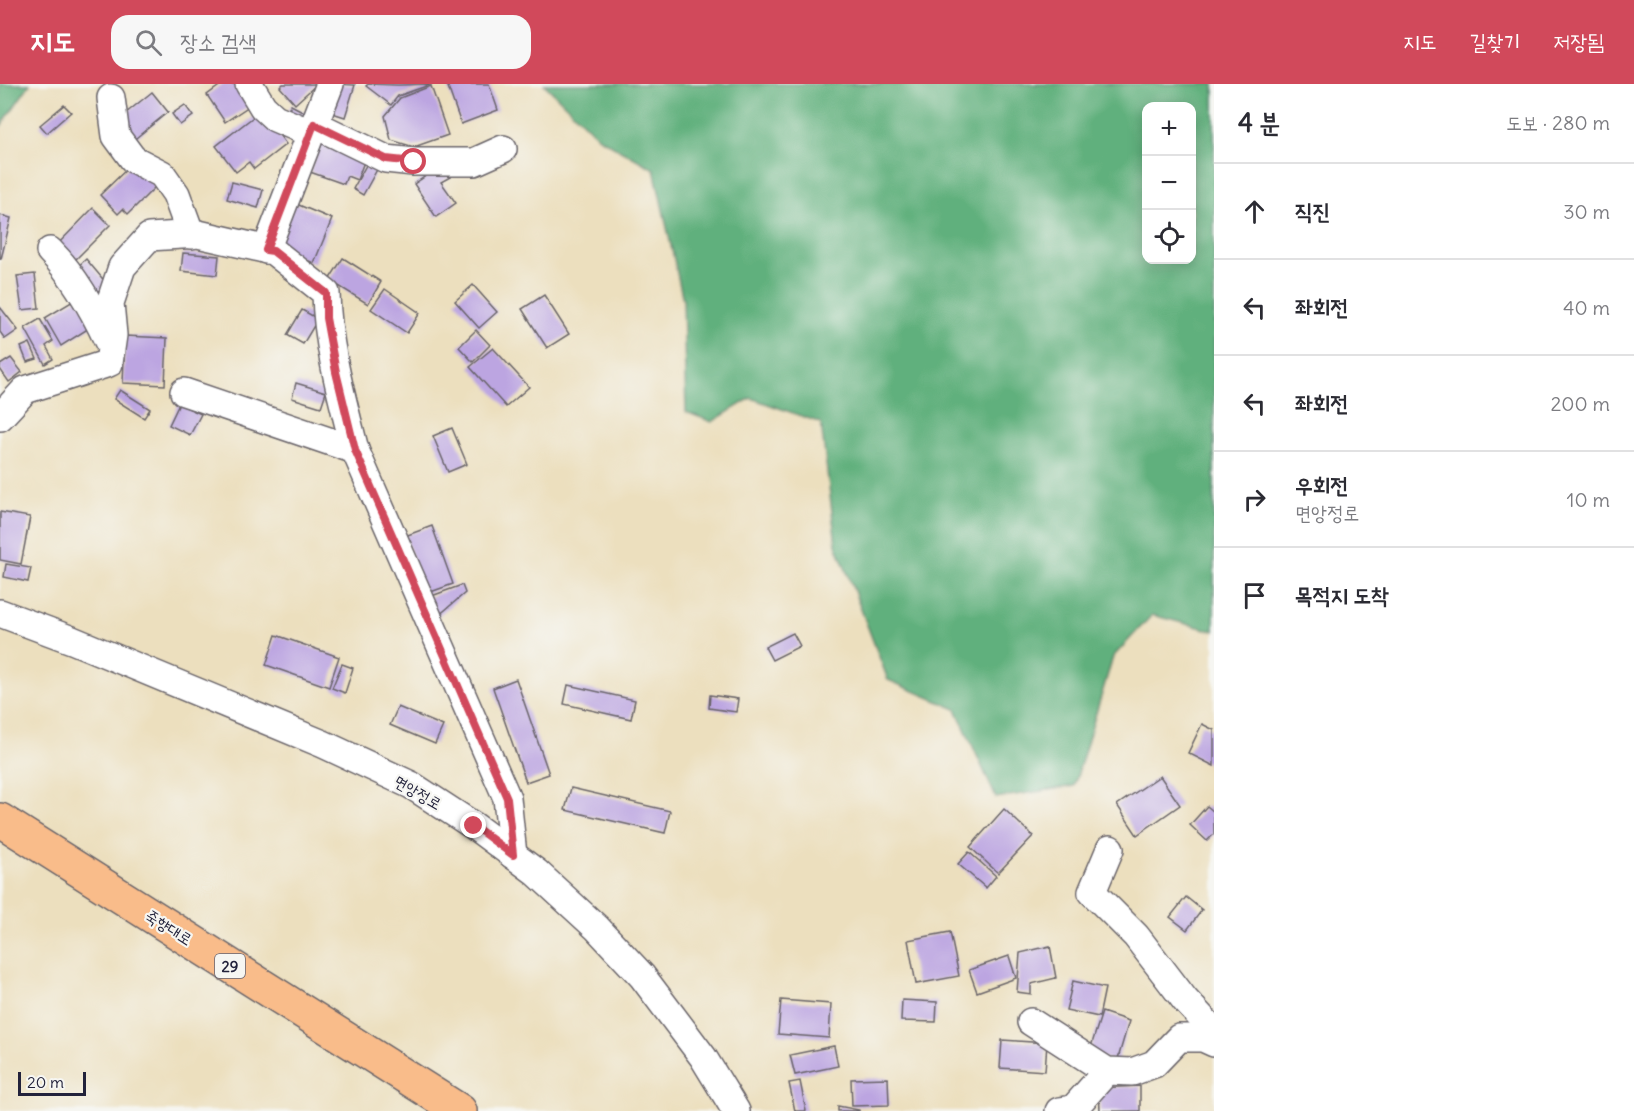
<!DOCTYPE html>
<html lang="ko">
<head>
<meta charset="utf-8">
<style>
  body { margin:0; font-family:Delius,"Poor Story",sans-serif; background:#f7f7f7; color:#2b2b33 }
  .controls { position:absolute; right:18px; top:18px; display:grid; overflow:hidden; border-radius:12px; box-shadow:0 3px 15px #0003 }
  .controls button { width:54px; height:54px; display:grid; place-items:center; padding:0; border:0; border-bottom:2px solid #e1e1e2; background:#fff; color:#2b2b33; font:30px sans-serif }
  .scale { position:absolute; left:18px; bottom:15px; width:68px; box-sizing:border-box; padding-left:6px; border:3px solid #22223b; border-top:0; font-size:16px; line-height:21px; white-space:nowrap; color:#22223b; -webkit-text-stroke:4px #f6f6f2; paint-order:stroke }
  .stop { position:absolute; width:18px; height:18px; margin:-14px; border:4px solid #d1495b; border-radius:50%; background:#fff }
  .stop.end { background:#d1495b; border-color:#fff; box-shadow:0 2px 6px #0008 }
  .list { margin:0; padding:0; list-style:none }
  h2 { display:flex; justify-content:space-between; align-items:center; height:78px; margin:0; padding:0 24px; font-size:26px }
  h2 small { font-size:20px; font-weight:400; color:#7c7c81 }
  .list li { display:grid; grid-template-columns:39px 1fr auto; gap:18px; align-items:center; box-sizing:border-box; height:96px; padding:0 24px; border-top:2px solid #e1e1e2 }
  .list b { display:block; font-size:22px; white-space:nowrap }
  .list p { margin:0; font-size:20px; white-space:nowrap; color:#7c7c81 }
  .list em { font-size:20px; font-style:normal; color:#7c7c81 }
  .icon { flex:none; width:33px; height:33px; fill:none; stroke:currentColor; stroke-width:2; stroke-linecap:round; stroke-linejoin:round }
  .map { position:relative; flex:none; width:1214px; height:1027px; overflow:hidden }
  header { display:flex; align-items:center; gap:36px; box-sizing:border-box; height:84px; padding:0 30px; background:#d1495b; color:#fff }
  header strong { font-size:28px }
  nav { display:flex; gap:33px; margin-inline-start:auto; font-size:21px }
  .search { width:420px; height:54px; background:#f7f7f7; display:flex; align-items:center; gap:15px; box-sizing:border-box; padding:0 21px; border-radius:18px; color:#7c7c81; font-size:22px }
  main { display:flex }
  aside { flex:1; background:#fff }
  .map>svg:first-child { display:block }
</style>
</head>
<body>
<header>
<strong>지도</strong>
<div class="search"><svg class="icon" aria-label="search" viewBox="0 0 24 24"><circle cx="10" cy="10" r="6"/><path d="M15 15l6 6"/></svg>장소 검색</div>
<nav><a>지도</a><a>길찾기</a><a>저장됨</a></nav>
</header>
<main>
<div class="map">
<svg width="1214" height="1027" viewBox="0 0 1214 1027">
  <rect width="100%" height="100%" fill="#f6f6f2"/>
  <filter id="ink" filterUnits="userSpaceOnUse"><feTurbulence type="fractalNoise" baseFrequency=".0167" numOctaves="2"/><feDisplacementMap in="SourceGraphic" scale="12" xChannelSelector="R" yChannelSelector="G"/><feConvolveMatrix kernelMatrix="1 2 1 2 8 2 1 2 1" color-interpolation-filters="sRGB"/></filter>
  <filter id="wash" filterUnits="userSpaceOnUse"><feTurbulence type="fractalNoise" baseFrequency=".008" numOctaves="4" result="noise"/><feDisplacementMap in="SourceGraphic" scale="24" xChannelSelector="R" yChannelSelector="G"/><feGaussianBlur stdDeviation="1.35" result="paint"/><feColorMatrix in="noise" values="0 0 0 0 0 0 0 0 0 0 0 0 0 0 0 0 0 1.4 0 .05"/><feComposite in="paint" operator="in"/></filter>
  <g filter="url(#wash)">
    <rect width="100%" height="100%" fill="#ecdfbe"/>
    <g fill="#60b07d" stroke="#41695c" stroke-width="1.5" fill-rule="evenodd">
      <path d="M0,0H30L0,43Z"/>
      <path d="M544,0H1214V547L1152,531L1113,573L1074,702L996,714L956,625L888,596L836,460L821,339L751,314L712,338L686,328L683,216L654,85L599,54ZM1146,22H1192V176H1146Z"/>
    </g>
    <g id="blocks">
      <g fill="#bca5e1">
        <path d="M222,0H238L252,20L225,38L207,11Z"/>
        <path d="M283,0H317L295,20L280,3Z"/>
        <path d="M334,0L355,1L345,33L326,27Z"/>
        <path d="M368,0L398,1L432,0L398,12L391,21L366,2Z"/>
        <path d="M447,0H489L498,26L461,40Z"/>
        <path d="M431,2L448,51L414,63L391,56L385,32L400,14Z"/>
        <path d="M152,8L168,28L131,58L115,38Z"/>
        <path d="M64,21L71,28L47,49L40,41Z"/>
        <path d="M185,21L193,32L180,41L172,30Z"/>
        <path d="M291,21L312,32H286Z"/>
        <path d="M261,27L286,60L254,85L249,78L236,88L216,62Z"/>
        <path d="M322,54L367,70L357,96L347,92L344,100L310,88Z"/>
        <path d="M370,74L380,80L363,111L353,105Z"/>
        <path d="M133,79L156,102L128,130L123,125L118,130L100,111Z"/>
        <path d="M444,80L452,92L441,98L456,119L436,133L414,100Z"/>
        <path d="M232,98L263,106L258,124L227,115Z"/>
        <path d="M294,119L332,135L314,179L276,164Z"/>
        <path d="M93,124L110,141L72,179L55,163Z"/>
        <path d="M0,131L11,134L1,175H0Z"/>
        <path d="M183,169L219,172L217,191L181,187Z"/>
        <path d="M343,174L381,198L368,220L329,196Z"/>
        <path d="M86,175L107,200L92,213L72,188Z"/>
        <path d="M35,190L39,224L22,226L17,192Z"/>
        <path d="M473,201L497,228L479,244L455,217Z"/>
        <path d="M385,205L420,229L407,249L371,225Z"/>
        <path d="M544,211L569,250L547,264L522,225Z"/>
        <path d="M78,214L94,241L61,262L45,234Z"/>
        <path d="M0,223L18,246L5,255L0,248Z"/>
        <path d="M302,226L318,235L303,260L287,251Z"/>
        <path d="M40,235L53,257L46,262L53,275L45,280L25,244Z"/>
        <path d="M476,246L490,261L473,278L459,263Z"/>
        <path d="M125,252L167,254L165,301L123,299Z"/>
        <path d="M30,259L37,275L27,278L21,263Z"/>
        <path d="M493,264L529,303L506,323L470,283Z"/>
        <path d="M11,274L22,288L9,298L0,285V281Z"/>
        <path d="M296,299L326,308L321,323L292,314Z"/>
        <path d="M120,306L150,325L144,334L114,315Z"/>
        <path d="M179,320L201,330L190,351L169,341Z"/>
        <path d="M452,344L467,380L448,388L433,352Z"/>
        <path d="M0,428L30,433L21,480L0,476Z"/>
        <path d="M432,442L453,500L425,510L405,452Z"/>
        <path d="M6,480L31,484L28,498L4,493Z"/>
        <path d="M462,501L465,509L438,532L429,513Z"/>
        <path d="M793,549L800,562L772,576L765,563Z"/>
        <path d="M276,551L339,573L329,603L266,581Z"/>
        <path d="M342,580L353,584L345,609L332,604Z"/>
        <path d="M516,595L549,690L526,698L493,604Z"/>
        <path d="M568,601L635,616L631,635L564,620Z"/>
        <path d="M710,611L738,615L736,628L709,624Z"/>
        <path d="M398,623L443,642L435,660L390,641Z"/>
        <path d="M1202,640L1214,646V682L1188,669Z"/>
        <path d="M1160,692L1180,721L1137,751L1117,721Z"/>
        <path d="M571,704L670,727L665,749L565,726Z"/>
        <path d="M1207,722L1214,728V750L1207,757L1190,741Z"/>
        <path d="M1004,725L1033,752L998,789L970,763Z"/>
        <path d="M969,768L996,792L986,804L958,780Z"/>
        <path d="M1186,813L1202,826L1187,846L1170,833Z"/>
        <path d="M950,848L959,892L916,900L908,856Z"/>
        <path d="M1050,862L1056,894L1031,900V910L1017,908L1020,869Z"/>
        <path d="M1009,872L1016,894L977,908L969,886Z"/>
        <path d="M1073,897L1105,904L1099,933L1066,926Z"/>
        <path d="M781,916L831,920L829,954L778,950Z"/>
        <path d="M902,916L937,918L936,938L901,937Z"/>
        <path d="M1102,928L1129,937L1117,978L1089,969Z"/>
        <path d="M1002,956L1047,959L1045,987L1000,984Z"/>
        <path d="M834,962L838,982L795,991L790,971Z"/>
        <path d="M888,994L889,1021L852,1022L851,995Z"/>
        <path d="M800,997L806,1027H795L789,999Z"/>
        <path d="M1140,1002V1027H1100L1099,1004Z"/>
        <path d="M838,1022L859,1026V1027H838Z"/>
      </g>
    </g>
  </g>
  <g filter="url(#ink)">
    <use href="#blocks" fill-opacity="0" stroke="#696469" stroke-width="1.5"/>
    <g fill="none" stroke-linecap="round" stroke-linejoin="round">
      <g stroke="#696469" stroke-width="30">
        <g id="minor">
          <path d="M249,0L263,23L275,34L310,49"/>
          <path d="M111,14L116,52L133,75L162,90L176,110L191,151"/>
          <path d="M314,40L386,75L414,78H474L503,65"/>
          <path d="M266,166L330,0"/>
          <path d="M50,167C75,192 93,225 108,257"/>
          <path d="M184,308L355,366L507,714L513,771"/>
          <path d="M0,333L25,306L109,279L113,251L110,219L122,183L149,153L198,150L273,167L326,209C327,262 342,314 355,366"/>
          <path d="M0,529L72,556L323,660L411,701L474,742L536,788L597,844L642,892L703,973L736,1027"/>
          <path d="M1110,765L1092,808L1136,852L1185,916L1214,947"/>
          <path d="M1031,938L1107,987L1132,988L1154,980L1179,954H1203L1214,959"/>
          <path d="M1059,1027L1073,1025L1107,987"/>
        </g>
      </g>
      <g stroke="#696469" stroke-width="36">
        <path id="major" d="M0,736L460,1027"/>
      </g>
      <use href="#minor" stroke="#fff" stroke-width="27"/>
      <use href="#major" stroke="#f9bc8a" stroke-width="33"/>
    </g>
  </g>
  <g fill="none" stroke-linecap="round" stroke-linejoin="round" filter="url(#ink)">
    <path stroke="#d1495b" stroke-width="8" d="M414,78L386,75L314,40L266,166L273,167L326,209V234L336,288L355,366L507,714L513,771L474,742"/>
  </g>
  <g text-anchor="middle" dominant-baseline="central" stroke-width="4.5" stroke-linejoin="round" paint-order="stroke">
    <rect fill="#f6f6f2" stroke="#626272" stroke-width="1.5" x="215" y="870" width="30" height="24" rx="4.5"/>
    <g font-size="15" font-weight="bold" fill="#22223b">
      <text x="230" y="882">29</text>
    </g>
    <g font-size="16" fill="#22223b" stroke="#f6f6f2">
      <text transform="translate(418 708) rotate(30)">면앙정로</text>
      <text transform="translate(169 843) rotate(32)">죽향대로</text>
    </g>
  </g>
</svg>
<div class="controls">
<button>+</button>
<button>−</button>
<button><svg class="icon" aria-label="locate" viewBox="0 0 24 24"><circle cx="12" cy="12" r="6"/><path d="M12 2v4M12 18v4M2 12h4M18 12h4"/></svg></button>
</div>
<div class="scale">20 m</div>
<div class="stop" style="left:414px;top:78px"></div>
<div class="stop end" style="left:474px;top:742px"></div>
</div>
<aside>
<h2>4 분<small>도보 · 280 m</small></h2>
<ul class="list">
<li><svg class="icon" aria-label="ahead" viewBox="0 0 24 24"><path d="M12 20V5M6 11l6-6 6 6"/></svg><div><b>직진</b></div><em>30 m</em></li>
<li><svg class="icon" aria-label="left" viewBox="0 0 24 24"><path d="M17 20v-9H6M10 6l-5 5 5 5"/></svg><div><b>좌회전</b></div><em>40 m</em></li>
<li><svg class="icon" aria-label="left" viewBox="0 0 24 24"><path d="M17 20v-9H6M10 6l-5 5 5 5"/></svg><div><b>좌회전</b></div><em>200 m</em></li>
<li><svg class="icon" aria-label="right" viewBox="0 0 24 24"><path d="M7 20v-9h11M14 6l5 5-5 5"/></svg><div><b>우회전</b><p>면앙정로</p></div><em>10 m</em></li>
<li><svg class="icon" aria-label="arrive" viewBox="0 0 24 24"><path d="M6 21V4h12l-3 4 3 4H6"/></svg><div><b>목적지 도착</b></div></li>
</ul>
</aside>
</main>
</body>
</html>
